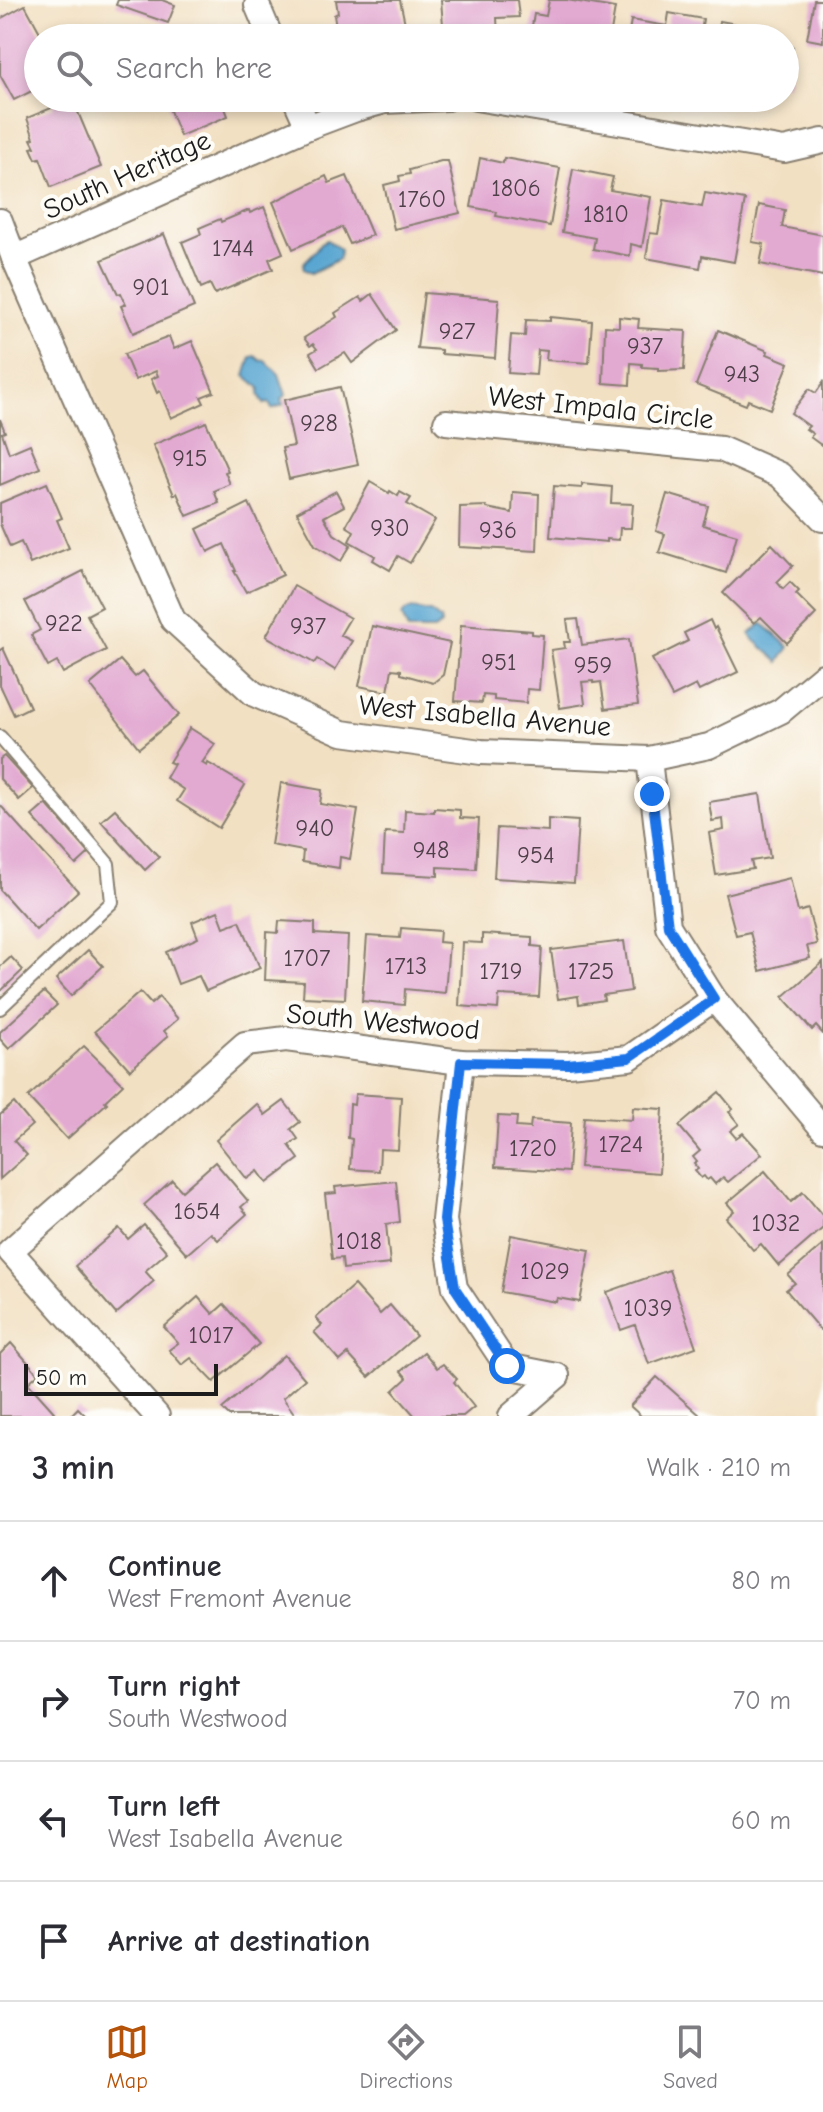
<!DOCTYPE html>
<html lang="en">
<head>
<meta charset="utf-8">
<style>
  body { margin:0; font-family:"Comic Neue",sans-serif; background:#f7f7f7; color:#2b2b33 }
  .scale { position:absolute; left:24px; bottom:20px; width:194px; box-sizing:border-box; padding-left:8px; border:4px solid #1c1c1c; border-top:0; font-size:22px; line-height:28px; white-space:nowrap; color:#1c1c1c; -webkit-text-stroke:6px #fdfcf7; paint-order:stroke }
  .stop { position:absolute; width:24px; height:24px; margin:-18px; border:6px solid #1a73e8; border-radius:50%; background:#fff }
  .stop.end { background:#1a73e8; border-color:#fff; box-shadow:0 2px 8px #0008 }
  .list { margin:0; padding:0; list-style:none }
  h2 { display:flex; justify-content:space-between; align-items:center; height:104px; margin:0; padding:0 32px; font-size:34px }
  h2 small { font-size:26px; font-weight:400; color:#7c7c81 }
  .list li { display:grid; grid-template-columns:52px 1fr auto; gap:24px; align-items:center; box-sizing:border-box; height:120px; padding:0 32px; border-top:2px solid #e1e1e2 }
  .list b { display:block; font-size:30px; white-space:nowrap }
  .list p { margin:0; font-size:26px; white-space:nowrap; color:#7c7c81 }
  .list em { font-size:26px; font-style:normal; color:#7c7c81 }
  .icon { flex:none; width:44px; height:44px; fill:none; stroke:currentColor; stroke-width:2; stroke-linecap:round; stroke-linejoin:round }
  .map { position:relative; flex:none; width:823px; height:1416px; overflow:hidden }
  .search { position:absolute; background:#fff; box-shadow:0 4px 12px #0003; left:24px; right:24px; top:24px; height:88px; display:flex; align-items:center; gap:20px; box-sizing:border-box; padding:0 28px; border-radius:44px; color:#7c7c81; font-size:30px }
  .sheet { height:584px; background:#fff }
  nav { display:flex; justify-content:space-around; align-items:center; box-sizing:border-box; height:112px; border-top:2px solid #e1e1e2; background:#fff; font-size:22px; color:#7c7c81 }
  nav a { display:grid; justify-items:center; gap:4px }
  nav .on { color:#b45309 }
  .map>svg:first-child { display:block }
</style>
</head>
<body>
<div class="map">
<svg width="823" height="1416" viewBox="0 0 823 1416">
  <rect width="100%" height="100%" fill="#fdfcf7"/>
  <filter id="ink" filterUnits="userSpaceOnUse"><feTurbulence type="fractalNoise" baseFrequency=".0125" numOctaves="2"/><feDisplacementMap in="SourceGraphic" scale="16" xChannelSelector="R" yChannelSelector="G"/><feConvolveMatrix kernelMatrix="1 2 1 2 8 2 1 2 1" color-interpolation-filters="sRGB"/></filter>
  <filter id="wash" filterUnits="userSpaceOnUse"><feTurbulence type="fractalNoise" baseFrequency=".006" numOctaves="4" result="noise"/><feDisplacementMap in="SourceGraphic" scale="32" xChannelSelector="R" yChannelSelector="G"/><feGaussianBlur stdDeviation="1.8" result="paint"/><feColorMatrix in="noise" values="0 0 0 0 0 0 0 0 0 0 0 0 0 0 0 0 0 1.4 0 .05"/><feComposite in="paint" operator="in"/></filter>
  <g filter="url(#wash)">
    <rect width="100%" height="100%" fill="#f2e0c2"/>
    <g fill="#58a6d1" stroke="#3a6176" stroke-width="2">
      <path d="M327,240L340,249L339,259L311,273L304,269L303,264C309,256 316,253 321,243Z"/>
      <path d="M255,356L261,361L265,360L279,374L286,395L281,399L283,405L272,409L269,403L264,404L259,394L260,388L245,376L251,357Z"/>
      <path d="M412,609L430,612L441,620V625L434,630H408L402,616L405,611Z"/>
      <path d="M762,623L789,647L779,662L751,637L750,634Z"/>
    </g>
    <g id="blocks">
      <g fill="#e2a9d1">
        <path d="M118,0H162L175,5L168,23L116,5Z"/>
        <path d="M336,0H400L408,38H338L334,15L338,13Z"/>
        <path d="M441,0H517L519,17L497,18L498,36L480,37L479,26L472,27L470,38L444,37Z"/>
        <path d="M549,0H567L615,8L610,38H567L558,35V38H530L534,14L546,16Z"/>
        <path d="M814,0H823V42L807,39Z"/>
        <path d="M25,5L43,38H38V88L14,100L0,75V19Z"/>
        <path d="M669,13L703,19L700,38H628L631,20L667,26Z"/>
        <path d="M720,21L748,26L746,38H717Z"/>
        <path d="M785,45L793,47L787,85H785Z"/>
        <path d="M72,98L101,167L51,187L40,158L36,159L31,148L35,147L31,139L34,138L27,118L54,107L51,99Z"/>
        <path d="M165,98H221L228,116L180,136Z"/>
        <path d="M480,158L503,163L504,158L560,168L550,226L496,216L497,212L471,207Z"/>
        <path d="M441,161H448L460,213L394,229L384,185L400,181L399,176L410,174L409,170Z"/>
        <path d="M573,169L613,177L610,190L651,197L642,247L631,244L630,256L593,249L595,238L562,232Z"/>
        <path d="M326,176L329,183L347,176L372,235L350,244L342,227L293,249L273,202Z"/>
        <path d="M705,193L745,200L734,262L702,256L700,268L646,258L650,233L658,234L664,200L702,207Z"/>
        <path d="M759,205L785,210L782,227L823,235V276L760,264L764,244L752,242Z"/>
        <path d="M264,207L283,253L269,259L273,269L215,294L210,284L201,288L182,242L201,234L199,228L220,219L221,222L249,210L250,213Z"/>
        <path d="M164,234L194,307L133,333L121,306L126,304L121,293L118,294L102,260Z"/>
        <path d="M424,293L499,299L495,358L441,354V350L417,348Z"/>
        <path d="M372,294L396,330L352,363L345,353L319,368L310,353L317,349L313,344L310,346L304,338L337,317L335,313L360,297L363,301Z"/>
        <path d="M550,317L592,321L589,363L546,360L547,351L538,350L536,375L508,373L511,335L525,336L526,320L550,321Z"/>
        <path d="M619,317L639,319L638,328L686,331L684,370L658,371V368L642,367V364L631,363L630,385L603,383L605,326L619,327Z"/>
        <path d="M718,330L768,351L767,354L789,363L770,409L748,400L746,405L696,385Z"/>
        <path d="M169,337L174,349L192,341L214,392L201,397L204,403L171,418L160,391L157,393L151,379L158,376L156,371L135,380L124,354Z"/>
        <path d="M823,383V443L821,445L810,437L813,434L806,429L809,426L791,413L809,389L816,393Z"/>
        <path d="M340,387L358,464L289,479L282,448L294,446L284,400Z"/>
        <path d="M0,419L5,432L2,433L9,453L30,444L40,468L0,485Z"/>
        <path d="M206,422L228,471L225,472L230,484L214,491L219,503L187,516L177,493L174,495L153,445Z"/>
        <path d="M370,482L389,493L390,491L398,496L400,492L411,498L407,504L435,520L410,563L398,556L390,570L373,560L375,556L349,541L354,531L346,526Z"/>
        <path d="M47,483L62,518L57,520L69,548L30,564L21,542L10,547L0,524V503Z"/>
        <path d="M582,484L612,487L611,503L633,504L631,528H620L619,540L607,539V542L550,537L554,486L582,488Z"/>
        <path d="M336,491L344,506L324,517L334,534L351,545L341,561L315,545L297,512Z"/>
        <path d="M513,492L539,494L537,551L459,547L460,507L486,506L487,508L512,513Z"/>
        <path d="M667,494L708,506L703,525L737,535L726,573L659,552L665,534L656,531Z"/>
        <path d="M249,503L283,575L246,592L234,571H236L224,544L208,552L197,529Z"/>
        <path d="M772,544L793,566L777,582L783,589L790,582L799,591L796,594L816,614L787,643L761,617L754,623L723,593Z"/>
        <path d="M83,571L102,607L87,615L106,650L63,673L57,662L48,667L31,635L40,630L25,601Z"/>
        <path d="M294,586L350,618L340,635L352,641L335,670L317,659L314,663L266,636Z"/>
        <path d="M578,619L582,645L629,639L638,705L605,709L601,682L593,683V681L582,682L585,704L560,708L551,650L565,648L564,642H570L567,620Z"/>
        <path d="M710,620L714,629L716,627L738,672L699,691L696,685L672,697L652,659L688,641L684,633Z"/>
        <path d="M461,625L532,631V634L543,635L539,690L527,689L526,703L494,700V696L483,695L482,703L455,701Z"/>
        <path d="M372,626L450,643L443,675L433,683L401,674V670L392,669L388,692L359,686Z"/>
        <path d="M3,648L30,707L14,715L0,685V650Z"/>
        <path d="M120,660L135,677L143,671L179,715L139,748L90,685Z"/>
        <path d="M190,728L215,744L202,763L207,766L208,763L245,785L219,828L177,801L184,790L166,778L174,764L169,762Z"/>
        <path d="M4,756L33,788L19,800L0,779V759Z"/>
        <path d="M281,783L322,790L320,804L358,810L350,859L340,857L339,868L302,862L303,851L271,845Z"/>
        <path d="M760,794L770,858L751,861L753,869L716,875L709,833L724,830L723,819L712,821L709,802Z"/>
        <path d="M46,804L89,853L76,865L32,816Z"/>
        <path d="M0,805L78,891L36,930L0,890Z"/>
        <path d="M434,808L460,810V818L479,819L476,869L438,867V876L383,873L385,832L404,833L405,810L434,812Z"/>
        <path d="M115,809L159,857L145,870L101,821Z"/>
        <path d="M548,819L578,821L574,883L494,878L497,828L548,831Z"/>
        <path d="M790,878L798,912L808,909L817,944L807,946L810,958L760,971L750,932L736,935L725,894Z"/>
        <path d="M218,911L224,927L240,921L260,968L206,991L199,976L178,984L166,952L198,938L192,922Z"/>
        <path d="M279,921L315,923V934L348,936L345,999L303,997L304,982L265,980L267,932L278,933Z"/>
        <path d="M401,928L440,931L439,942L449,943L445,993L405,989L404,1005L362,1001L367,936L400,938Z"/>
        <path d="M482,934L532,937V946L542,947L539,997L499,995L498,1009L459,1006L462,942L482,943Z"/>
        <path d="M624,941L631,991L603,995L604,1000L579,1004L578,996L558,999L551,950Z"/>
        <path d="M88,950L103,966L71,996L56,979Z"/>
        <path d="M11,957L23,970L0,992V967Z"/>
        <path d="M823,962V1034L816,1026L812,1030L783,997Z"/>
        <path d="M44,992L57,1005L9,1049L0,1039V1032Z"/>
        <path d="M140,992L151,1004L159,997L178,1019L164,1031L168,1036L130,1070L95,1031Z"/>
        <path d="M84,1046L123,1084L105,1101L107,1103L67,1139L28,1097Z"/>
        <path d="M719,1092L733,1109L729,1112L739,1124L730,1131L736,1138L743,1133L762,1154L728,1182L723,1177L715,1184L710,1178L707,1180L704,1176L701,1178L695,1171L698,1169L694,1164L697,1162L693,1157L700,1151L679,1126Z"/>
        <path d="M355,1094L401,1097L398,1150L380,1149L379,1171L350,1169L352,1139L348,1138L350,1104L354,1105Z"/>
        <path d="M284,1101L300,1122L291,1129L298,1139L289,1145L299,1159L267,1183L258,1171L247,1179L216,1140L257,1104L265,1115Z"/>
        <path d="M14,1103L32,1125L14,1141L27,1155L0,1179V1115Z"/>
        <path d="M633,1107L663,1109L659,1173L580,1167L584,1117L632,1120Z"/>
        <path d="M498,1116L517,1117L516,1127L530,1128L531,1120L571,1123L568,1172L495,1167Z"/>
        <path d="M215,1162L248,1201L241,1207L247,1214L218,1240L211,1233L187,1254L144,1205L172,1180L182,1191Z"/>
        <path d="M765,1171L791,1202L803,1192L823,1216V1228L779,1266L761,1244L753,1250L726,1218L734,1211L727,1203Z"/>
        <path d="M396,1181L400,1222L386,1224L390,1264L343,1269L342,1258L332,1259L325,1194L336,1193L335,1187Z"/>
        <path d="M144,1225L167,1252L145,1271L154,1281L116,1314L75,1266L119,1228L128,1239Z"/>
        <path d="M511,1235L590,1250L580,1302L557,1298L556,1302L501,1292Z"/>
        <path d="M823,1245V1328L820,1330L786,1290L795,1283L788,1275Z"/>
        <path d="M669,1270L696,1347L649,1364L635,1325L621,1330L607,1292Z"/>
        <path d="M354,1285L380,1314L390,1305L416,1336L369,1377L348,1354L340,1361L314,1332L322,1325L316,1318Z"/>
        <path d="M198,1297L213,1314L224,1304L259,1344L214,1382L191,1358L182,1365L169,1350L178,1343L164,1327Z"/>
        <path d="M11,1343L38,1374L28,1383L54,1412L49,1416H0V1354Z"/>
        <path d="M424,1352L437,1368L443,1364L457,1379L454,1382L474,1407L463,1416H415L393,1391L407,1378L401,1371Z"/>
        <path d="M284,1355L305,1379L283,1398L296,1416H229L222,1409Z"/>
        <path d="M657,1377L701,1416H641L630,1406Z"/>
        <path d="M78,1408L86,1416H70Z"/>
      </g>
    </g>
  </g>
  <g filter="url(#ink)">
    <use href="#blocks" fill-opacity="0" stroke="#877e6f" stroke-width="2"/>
    <g fill="none" stroke-linecap="round" stroke-linejoin="round">
      <g stroke="#877e6f" stroke-width="16">
        <path id="lane" d="M0,737L108,864L112,902L0,1008"/>
      </g>
      <g stroke="#877e6f" stroke-width="28">
        <g id="street">
          <path d="M257,5L271,38"/>
          <path d="M295,98L308,127"/>
          <path d="M476,98L784,150L823,141"/>
          <path d="M0,221L14,258L173,620L254,694L342,733L481,752L649,759L709,746L781,711L823,676"/>
          <path d="M14,258L308,127L356,109L385,101L447,98"/>
          <path d="M446,422L721,449L780,475L823,519"/>
          <path d="M649,759L668,926L714,999L823,1129"/>
          <path d="M461,1062L444,1220L455,1288L507,1366L557,1376"/>
          <path d="M157,1416L10,1251L245,1044L286,1039L461,1062L568,1064L629,1058L714,999"/>
          <path d="M511,1416L557,1376"/>
        </g>
      </g>
      <use href="#lane" stroke="#fff" stroke-width="12"/>
      <use href="#street" stroke="#fff" stroke-width="24"/>
    </g>
  </g>
  <g fill="none" stroke-linecap="round" stroke-linejoin="round" filter="url(#ink)">
    <path stroke="#1a73e8" stroke-width="10" d="M507,1366L455,1288L444,1220L461,1062L568,1064L629,1058L714,999L668,926L652,794"/>
  </g>
  <g text-anchor="middle" dominant-baseline="central" stroke-width="8" stroke-linejoin="round" paint-order="stroke">
    <g font-size="24" fill="#4e3f49">
      <text x="516" y="188">1806</text>
      <text x="422" y="199">1760</text>
      <text x="606" y="214">1810</text>
      <text x="233" y="248">1744</text>
      <text x="151" y="287">901</text>
      <text x="457" y="331">927</text>
      <text x="645" y="346">937</text>
      <text x="742" y="374">943</text>
      <text x="319" y="423">928</text>
      <text x="190" y="458">915</text>
      <text x="390" y="528">930</text>
      <text x="498" y="530">936</text>
      <text x="64" y="623">922</text>
      <text x="308" y="626">937</text>
      <text x="499" y="662">951</text>
      <text x="593" y="665">959</text>
      <text x="315" y="828">940</text>
      <text x="431" y="850">948</text>
      <text x="536" y="855">954</text>
      <text x="307" y="958">1707</text>
      <text x="406" y="966">1713</text>
      <text x="501" y="971">1719</text>
      <text x="591" y="971">1725</text>
      <text x="621" y="1144">1724</text>
      <text x="533" y="1148">1720</text>
      <text x="197" y="1211">1654</text>
      <text x="776" y="1223">1032</text>
      <text x="359" y="1241">1018</text>
      <text x="545" y="1271">1029</text>
      <text x="648" y="1308">1039</text>
      <text x="211" y="1335">1017</text>
    </g>
    <g font-size="28" fill="#1c1c1c" stroke="#fdfcf7">
      <text transform="translate(127 175) rotate(-24)">South Heritage</text>
      <text transform="translate(601 408) rotate(6)">West Impala Circle</text>
      <text transform="translate(485 716) rotate(5)">West Isabella Avenue</text>
      <text transform="translate(383 1022) rotate(5)">South Westwood</text>
    </g>
  </g>
</svg>
<div class="scale">50 m</div>
<div class="stop" style="left:507px;top:1366px"></div>
<div class="stop end" style="left:652px;top:794px"></div>
<div class="search"><svg class="icon" aria-label="search" viewBox="0 0 24 24"><circle cx="10" cy="10" r="6"/><path d="M15 15l6 6"/></svg>Search here</div>
</div>
<section class="sheet">
<h2>3 min<small>Walk · 210 m</small></h2>
<ul class="list">
<li><svg class="icon" aria-label="ahead" viewBox="0 0 24 24"><path d="M12 20V5M6 11l6-6 6 6"/></svg><div><b>Continue</b><p>West Fremont Avenue</p></div><em>80 m</em></li>
<li><svg class="icon" aria-label="right" viewBox="0 0 24 24"><path d="M7 20v-9h11M14 6l5 5-5 5"/></svg><div><b>Turn right</b><p>South Westwood</p></div><em>70 m</em></li>
<li><svg class="icon" aria-label="left" viewBox="0 0 24 24"><path d="M17 20v-9H6M10 6l-5 5 5 5"/></svg><div><b>Turn left</b><p>West Isabella Avenue</p></div><em>60 m</em></li>
<li><svg class="icon" aria-label="arrive" viewBox="0 0 24 24"><path d="M6 21V4h12l-3 4 3 4H6"/></svg><div><b>Arrive at destination</b></div></li>
</ul>
</section>
<nav>
<a class="on"><svg class="icon" aria-label="map" viewBox="0 0 24 24"><path d="M3 6l6-2 6 2 6-2v14l-6 2-6-2-6 2zM9 4v14M15 6v14"/></svg>Map</a>
<a><svg class="icon" aria-label="directions" viewBox="0 0 24 24"><path d="M12 3l9 9-9 9-9-9zM9 14v-3h6M13 9l2 2-2 2"/></svg>Directions</a>
<a><svg class="icon" aria-label="saved" viewBox="0 0 24 24"><path d="M7 4h10v16l-5-4-5 4z"/></svg>Saved</a>
</nav>
</body>
</html>
